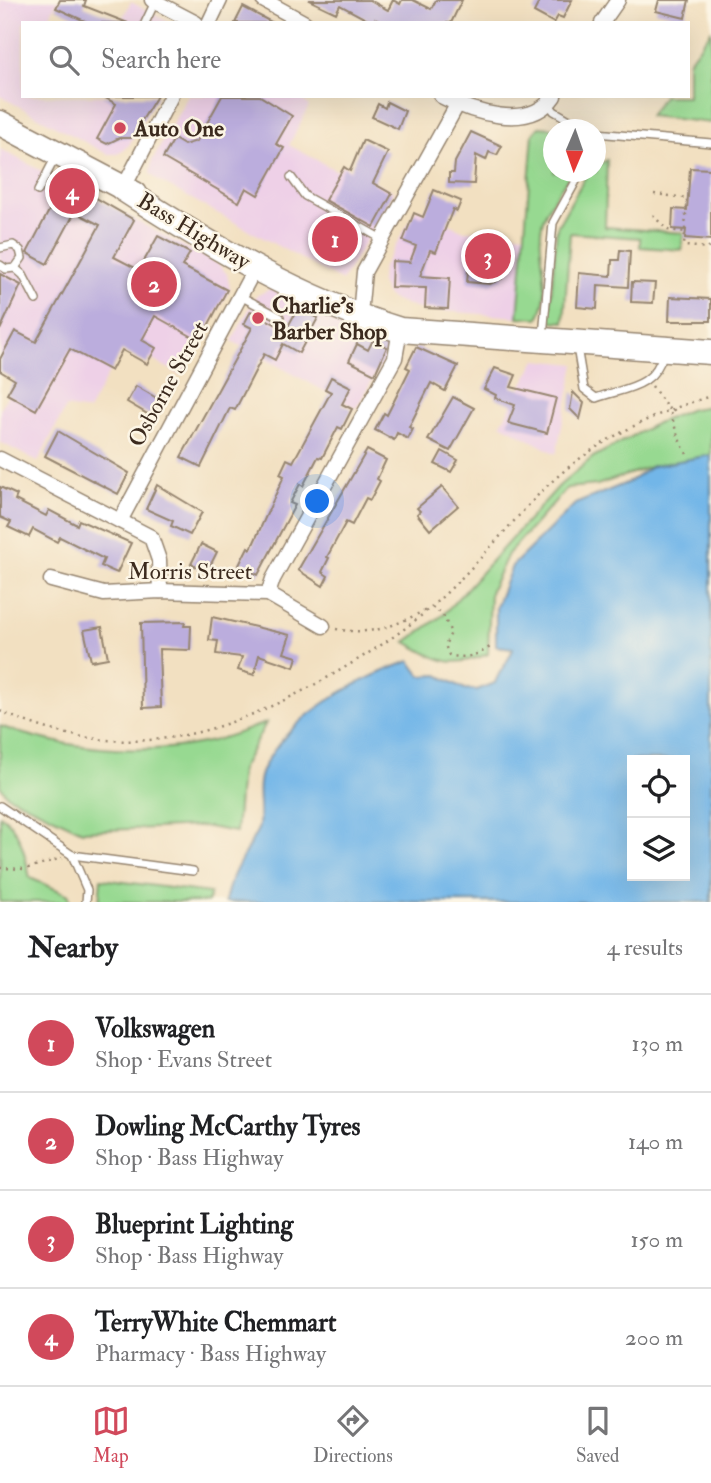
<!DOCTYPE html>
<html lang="en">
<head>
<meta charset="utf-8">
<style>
  body { margin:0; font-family:"IM FELL Double Pica",serif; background:#f6f6f6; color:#202124 }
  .controls { position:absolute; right:21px; bottom:21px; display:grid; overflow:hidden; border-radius:0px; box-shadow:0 7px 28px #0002 }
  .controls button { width:63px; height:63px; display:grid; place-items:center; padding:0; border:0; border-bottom:2px solid #e0e0e0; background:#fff; color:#202124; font:35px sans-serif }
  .compass { position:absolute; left:543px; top:119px; width:63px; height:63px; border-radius:50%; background:#fff; box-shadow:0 7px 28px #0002; rotate:182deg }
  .you { position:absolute; left:318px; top:502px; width:24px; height:24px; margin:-18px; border:5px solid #fff; border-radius:50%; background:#1a73e8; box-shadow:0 0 0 10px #1a73e833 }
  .badge { display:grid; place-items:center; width:46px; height:46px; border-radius:50%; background:#d1495b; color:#fff; font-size:23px; font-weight:700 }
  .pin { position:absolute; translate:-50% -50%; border:4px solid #fff; box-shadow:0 2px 7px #0006 }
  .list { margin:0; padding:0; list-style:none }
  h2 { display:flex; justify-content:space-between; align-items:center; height:91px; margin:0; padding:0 28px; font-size:30px }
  h2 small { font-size:23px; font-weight:400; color:#757577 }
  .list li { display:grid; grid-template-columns:46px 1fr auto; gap:21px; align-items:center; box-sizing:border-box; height:98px; padding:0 28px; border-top:2px solid #e0e0e0 }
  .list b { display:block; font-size:26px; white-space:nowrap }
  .list p { margin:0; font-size:23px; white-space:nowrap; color:#757577 }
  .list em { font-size:23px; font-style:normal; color:#757577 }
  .icon { flex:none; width:38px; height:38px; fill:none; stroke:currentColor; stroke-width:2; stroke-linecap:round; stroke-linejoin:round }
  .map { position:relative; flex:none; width:711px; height:902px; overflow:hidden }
  .search { position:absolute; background:#fff; box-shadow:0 7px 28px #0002; left:21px; right:21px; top:21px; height:77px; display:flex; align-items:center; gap:18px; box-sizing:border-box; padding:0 24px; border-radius:0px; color:#757577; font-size:26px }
  .sheet { height:483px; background:#fff }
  nav { display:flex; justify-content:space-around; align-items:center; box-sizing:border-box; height:98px; border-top:2px solid #e0e0e0; background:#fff; font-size:19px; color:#757577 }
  nav a { display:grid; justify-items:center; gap:4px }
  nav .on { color:#d1495b }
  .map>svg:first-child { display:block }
</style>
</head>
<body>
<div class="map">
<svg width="711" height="902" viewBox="0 0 711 902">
  <rect width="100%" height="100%" fill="#fcf5e5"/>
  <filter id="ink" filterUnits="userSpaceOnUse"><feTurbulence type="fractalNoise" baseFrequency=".0143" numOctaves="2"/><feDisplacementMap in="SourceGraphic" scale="14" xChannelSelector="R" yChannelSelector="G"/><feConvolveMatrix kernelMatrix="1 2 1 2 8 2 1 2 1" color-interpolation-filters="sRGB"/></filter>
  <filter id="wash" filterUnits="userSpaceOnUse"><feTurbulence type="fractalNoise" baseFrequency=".00686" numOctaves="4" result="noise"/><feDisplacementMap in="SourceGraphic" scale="28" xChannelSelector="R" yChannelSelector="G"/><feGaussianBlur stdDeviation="1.57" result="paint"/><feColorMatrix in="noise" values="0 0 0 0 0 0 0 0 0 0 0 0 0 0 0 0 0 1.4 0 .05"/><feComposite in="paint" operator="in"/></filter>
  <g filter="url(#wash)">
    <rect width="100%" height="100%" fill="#f2e0c1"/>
    <g fill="#eed0e7">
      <path d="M0,0H58L46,23H23V96H156L129,145L118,154H107L0,96Z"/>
      <path d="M131,2L170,23H120Z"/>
      <path d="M188,96H299L309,106L289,145L337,171L342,165L394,192L342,281L157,180L150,173L152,161Z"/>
      <path d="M0,149L218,264L227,274L230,289L181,375L124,345L88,411L66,407L38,462L0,442V410L18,375L0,365Z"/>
      <path d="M417,209L464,231L526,234L518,317L419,309L389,298L381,283L382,269Z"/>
      <path d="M270,289L357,334L389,341L391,348L356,408L232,341L256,296Z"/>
      <path d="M536,360L575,364L556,454L501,424Z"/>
    </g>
    <g fill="#97d991" stroke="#698258" stroke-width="2">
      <path d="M711,31V123L649,116L663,96H688V62Z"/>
      <path d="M539,127L564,129L554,130V172H572C563,186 548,203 543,220C534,252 555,288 538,318L518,317L533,134Z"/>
      <path d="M607,160L605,227L683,233L682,250L640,247V238L570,233L564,322L549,321L557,227L588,172H596V166Z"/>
      <path d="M711,406V455L653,466L597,485L567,488L508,554L490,592L488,654C450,669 440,661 406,642L443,615L559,486L593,457L657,423L692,409Z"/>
      <path d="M266,723L241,770L236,832L203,826L82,831L8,796L0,786V726C62,749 138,756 203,743C224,739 245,730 266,723Z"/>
      <path d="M0,815C21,828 25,856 30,878L69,895L70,902H0Z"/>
      <path d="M101,879L210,893L208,902H99Z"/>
    </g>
    <path fill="#72b6e8" stroke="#567083" stroke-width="2" fill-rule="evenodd" d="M711,455V902H225C230,874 246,853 258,829C263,819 254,788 262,771C287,716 356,680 410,661L421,676L438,675L465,689L477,690L495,683C499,670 510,661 513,648L496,646V607L512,566L575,504L629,482L653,466ZM632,760H685V876H632Z"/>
    <g id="blocks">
      <g fill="#bbaddd">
        <path d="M60,0H86L84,6L128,23H89L56,8Z"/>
        <path d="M309,0H370L388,10L393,0L400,4L402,0H413L431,9L436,0H462L451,23H382L375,19L373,23L340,5L336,13Z"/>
        <path d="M540,0H572L563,18L558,16L554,23L534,12Z"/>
        <path d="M659,0H689L685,18L656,11Z"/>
        <path d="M243,7L273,23H235Z"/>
        <path d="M102,96H157L131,138H119L107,144L97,139L116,104Z"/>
        <path d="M222,96H260L292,116L276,144L284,148L258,195L246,188L239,202L163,158L174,139L184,145L197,141Z"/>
        <path d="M387,102L405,111L398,129L372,117L378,104L385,108Z"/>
        <path d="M471,132L502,146L497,155L489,152L486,160L476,155L474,184L449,183V173H454L455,162Z"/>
        <path d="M363,140L388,152L373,183L392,194L374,227L325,200L344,167L350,171Z"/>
        <path d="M690,168L711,169V240L685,238L686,230L672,229L673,209L687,210Z"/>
        <path d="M65,180L134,220L114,257L139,270L158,236L190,253L182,266L227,290L200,341L155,316L142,340L156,348L147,364L122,350L111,371L70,349L36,410L7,394L15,380L0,371V359L15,331L36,342L100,225L75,212L47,264L27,253Z"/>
        <path d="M434,190L461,201L457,211L453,209L436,252L430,250L420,276L450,278L448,309L425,308L426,288L391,287L392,261L410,262L416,246L403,241L414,213L423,217Z"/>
        <path d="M325,214L356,232L342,257L316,243L321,234L315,231Z"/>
        <path d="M471,239L507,242L503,278L490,284L467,282Z"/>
        <path d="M620,250L630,251L628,287L598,285L597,309L577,307L579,273L611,276L612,260H619Z"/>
        <path d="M0,274L21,285L0,330Z"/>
        <path d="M632,282L655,283L653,303L631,302Z"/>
        <path d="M670,297L711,299V321H669Z"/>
        <path d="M298,308L318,318L299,353L283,344L275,360L264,354L235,410L230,408L201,467L181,457L252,328L244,324L251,311L286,330Z"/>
        <path d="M373,340L387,347L375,374L349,361L357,344L368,350Z"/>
        <path d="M416,347L458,366L445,391L431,383L409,427L413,429L408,439L397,433L394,440L375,430L384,413L387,415L410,369L406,367Z"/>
        <path d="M495,368L516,375L511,387L556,398L547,433L508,423L515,405L495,398L496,395L484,389Z"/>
        <path d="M331,377L351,387L342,404L352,409L342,429L338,427L322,458L318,457L303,486L300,484L290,503L295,505L258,575L239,565L248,547L251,549L284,476L280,474L287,459L293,462L331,392L325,389Z"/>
        <path d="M136,386L160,400L151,416L127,402Z"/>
        <path d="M573,392L584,403L580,419L570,409Z"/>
        <path d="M453,397L474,408L450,451L428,440Z"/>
        <path d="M58,431L129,473L118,494L45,456Z"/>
        <path d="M367,450L386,460L377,479L380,481L370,500L366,498L352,525L346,522L327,557L329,558L322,572L328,576L323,586L298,570Z"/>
        <path d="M442,451L458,460L451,472L435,464Z"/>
        <path d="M157,485L202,512L190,535L171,526L173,521L146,509Z"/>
        <path d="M0,487L17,495L15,500L46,516L49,510L77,525L79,520L131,543L117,573L101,566L104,559L60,537L57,542L33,529L29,537L8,527L11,522L0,517Z"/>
        <path d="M442,487L458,506L430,530L417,514L420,511L417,508Z"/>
        <path d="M201,544L217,552L207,572L191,564Z"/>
        <path d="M212,617L290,635L284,653L297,657L294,667L259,655L254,675L238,670L242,657L216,654L218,641L209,640Z"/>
        <path d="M185,622L184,626H191L190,650L159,649L161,707L143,708L141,623Z"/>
        <path d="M102,627L108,658L91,661L84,630Z"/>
      </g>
    </g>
  </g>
  <g filter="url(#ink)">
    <use href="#blocks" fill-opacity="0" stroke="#968570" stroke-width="2"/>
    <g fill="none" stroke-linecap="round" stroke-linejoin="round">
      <g stroke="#968570" stroke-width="10">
        <g id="lane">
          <path d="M145,23L155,2"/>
          <path d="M549,104L554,111L587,130"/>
          <path d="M596,133L711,143"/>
          <path d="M291,177L305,196L382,239"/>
          <path d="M38,191L55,158"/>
          <path d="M0,248L13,245L20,250L22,258L15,268L6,269L0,265"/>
          <path d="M15,268L23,275L36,300"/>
          <path d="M242,297L280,317"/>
          <path d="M543,336L553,223L581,172"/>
          <path d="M577,347L584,389L596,398C628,387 654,388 664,352"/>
          <path d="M0,806L72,855L193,871"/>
          <path d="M72,855L87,890L86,902"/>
        </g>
      </g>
      <g stroke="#968570" stroke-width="17">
        <g id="street">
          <path d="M152,0L196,23"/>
          <path d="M263,0L305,23"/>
          <path d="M209,23L220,0"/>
          <path d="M602,23L618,0"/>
          <path d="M441,96C471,112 530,132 554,96"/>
          <path d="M123,189L171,96"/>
          <path d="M361,304L364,272L457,105"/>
          <path d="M0,459L151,537L159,560L160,591"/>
          <path d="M120,521L255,268"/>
          <path d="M51,580L104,594L160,591L268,594L323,626"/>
          <path d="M268,594L273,579L395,358L400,330"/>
        </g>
      </g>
      <g stroke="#968570" stroke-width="27">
        <g id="highway">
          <path d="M0,123L135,194"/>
          <path d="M123,189C209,245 301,299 400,330L711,352"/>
        </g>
      </g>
      <g stroke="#968570" stroke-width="2.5" stroke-dasharray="2 5" stroke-linecap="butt">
        <path d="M654,194L687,198L684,246L711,248"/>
        <path d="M653,215L667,230L685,232"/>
        <path d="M652,386L668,409L672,407L675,412L671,414L678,437L689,458"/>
        <path d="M432,607L443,615L451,633L445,645L449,655C464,659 477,656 490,647"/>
        <path d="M336,629C374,636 393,626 426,610"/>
        <path d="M0,711C124,767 220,738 332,675C366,655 403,633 432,606C472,571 505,529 542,491C589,444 648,415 711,396"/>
        <path d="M0,868L25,869L62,858"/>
      </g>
      <use href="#lane" stroke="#fff" stroke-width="7"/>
      <use href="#street" stroke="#fff" stroke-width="14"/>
      <use href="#highway" stroke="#fff" stroke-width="24"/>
    </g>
  </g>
  <g fill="#d1495b" stroke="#fcf5e5" stroke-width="2.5">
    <circle cx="120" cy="128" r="7"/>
    <circle cx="258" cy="318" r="7"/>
  </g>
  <g text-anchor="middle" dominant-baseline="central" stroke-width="5" stroke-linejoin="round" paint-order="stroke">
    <g font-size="23" font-weight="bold" fill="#3b2a1e" stroke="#fcf5e5" text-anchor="start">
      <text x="134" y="128">Auto One</text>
      <text x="272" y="305">Charlie's<tspan x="272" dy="26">Barber Shop</tspan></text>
    </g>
    <g font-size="23" fill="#3b2a1e" stroke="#fcf5e5">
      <text transform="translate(194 231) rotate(31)">Bass Highway</text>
      <text transform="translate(168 384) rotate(-61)">Osborne Street</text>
      <text x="190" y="571">Morris Street</text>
    </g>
  </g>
</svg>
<div class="controls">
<button><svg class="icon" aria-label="locate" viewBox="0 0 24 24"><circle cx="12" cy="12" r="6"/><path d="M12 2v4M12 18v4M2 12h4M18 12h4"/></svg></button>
<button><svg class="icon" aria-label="layers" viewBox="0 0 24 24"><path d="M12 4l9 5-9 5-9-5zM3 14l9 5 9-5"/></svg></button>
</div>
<svg class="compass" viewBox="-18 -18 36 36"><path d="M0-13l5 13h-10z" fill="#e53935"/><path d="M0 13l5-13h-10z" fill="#757577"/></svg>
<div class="you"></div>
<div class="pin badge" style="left:335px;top:239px">1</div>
<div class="pin badge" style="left:154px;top:284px">2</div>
<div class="pin badge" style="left:488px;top:256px">3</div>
<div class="pin badge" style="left:72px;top:191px">4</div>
<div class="search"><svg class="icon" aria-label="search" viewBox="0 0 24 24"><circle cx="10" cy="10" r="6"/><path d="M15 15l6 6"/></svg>Search here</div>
</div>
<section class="sheet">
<h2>Nearby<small>4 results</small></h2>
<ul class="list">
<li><span class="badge">1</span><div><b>Volkswagen</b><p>Shop · Evans Street</p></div><em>130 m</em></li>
<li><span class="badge">2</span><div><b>Dowling McCarthy Tyres</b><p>Shop · Bass Highway</p></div><em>140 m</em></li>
<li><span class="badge">3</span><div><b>Blueprint Lighting</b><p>Shop · Bass Highway</p></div><em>150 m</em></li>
<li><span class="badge">4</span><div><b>TerryWhite Chemmart</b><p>Pharmacy · Bass Highway</p></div><em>200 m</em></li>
</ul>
</section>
<nav>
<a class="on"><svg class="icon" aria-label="map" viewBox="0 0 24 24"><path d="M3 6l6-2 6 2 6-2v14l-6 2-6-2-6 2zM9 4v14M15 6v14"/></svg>Map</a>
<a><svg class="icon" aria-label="directions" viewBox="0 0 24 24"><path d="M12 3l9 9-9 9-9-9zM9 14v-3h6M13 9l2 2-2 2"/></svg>Directions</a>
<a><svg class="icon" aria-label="saved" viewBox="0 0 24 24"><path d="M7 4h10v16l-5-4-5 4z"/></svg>Saved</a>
</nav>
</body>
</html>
